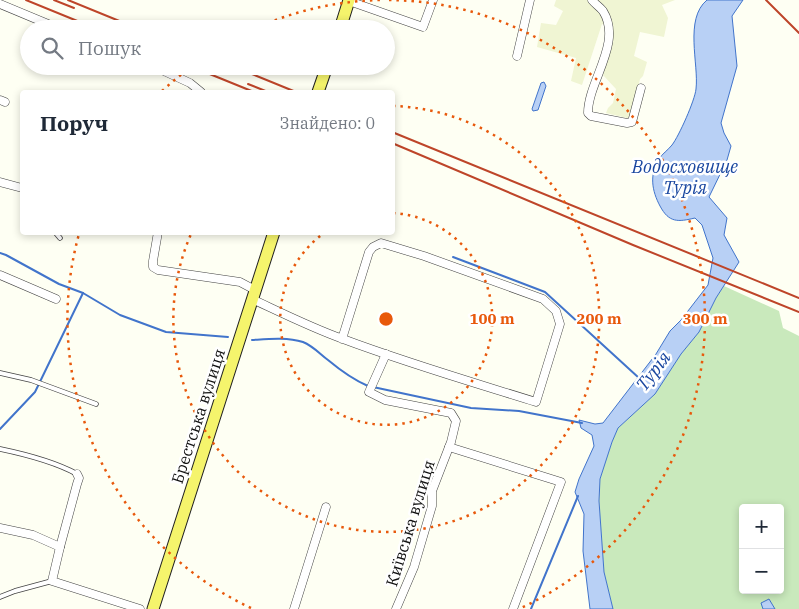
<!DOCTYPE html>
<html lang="uk">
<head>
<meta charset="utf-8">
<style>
  body { margin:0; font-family:"IBM Plex Serif",serif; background:#f6f6f7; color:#1f2937 }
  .controls { position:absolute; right:15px; bottom:15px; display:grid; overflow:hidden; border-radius:5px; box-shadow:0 2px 8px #0003 }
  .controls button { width:45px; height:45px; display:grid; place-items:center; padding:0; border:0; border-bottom:1px solid #e0e1e3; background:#fff; color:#1f2937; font:25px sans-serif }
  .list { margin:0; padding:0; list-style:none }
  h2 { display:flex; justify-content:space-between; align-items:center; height:65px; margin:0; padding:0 20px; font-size:21px }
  h2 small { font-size:16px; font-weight:400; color:#747a83 }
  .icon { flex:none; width:28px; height:28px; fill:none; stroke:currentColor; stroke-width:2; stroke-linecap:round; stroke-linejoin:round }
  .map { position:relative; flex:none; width:799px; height:609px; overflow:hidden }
  .search { position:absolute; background:#fff; box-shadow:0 2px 8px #0003; left:20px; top:20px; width:375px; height:55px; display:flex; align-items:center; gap:12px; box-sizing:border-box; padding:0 18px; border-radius:28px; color:#747a83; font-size:19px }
  .panel { position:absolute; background:#fff; box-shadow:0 2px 8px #0003; left:20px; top:90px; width:375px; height:145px; border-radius:5px }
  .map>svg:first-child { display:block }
</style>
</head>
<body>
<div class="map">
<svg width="799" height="609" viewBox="0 0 799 609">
  <rect width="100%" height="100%" fill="#fefff3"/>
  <path fill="#f0f5d3" d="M556,0H675L662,5L668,18L664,37L640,32L634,56L647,62L643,76L640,79L631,119L606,113L608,108L613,103L616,89L603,75L612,39L611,27L602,24L582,85L571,81L576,58L537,47L541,23L556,25L563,11L554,6Z"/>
  <path fill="#c9e9bc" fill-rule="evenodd" d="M724,286L779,311L783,328L799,336V609H613L604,572L599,501L600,479L612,442L618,428L655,394L681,354L699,332L716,298ZM743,508H780V590H743Z"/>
  <g fill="#b8d0f5" stroke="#4174cb">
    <path d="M707,0H743L732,16L737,66L721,123L724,133L731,146L727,160L709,197L727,218L724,235L739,262L716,298L699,332L681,354L655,394L618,428L612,442L600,479L599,501L604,572L613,609H590L583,551L584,514L575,492L579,479L594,446L592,435L581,428L579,420L595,424L603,423L656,354L670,331L681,320L708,285L713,258L702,225L695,218C678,222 669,223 660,206C652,191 649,175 659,159C662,154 668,150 672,145C679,136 695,100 696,89C699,64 684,19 707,0Z"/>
    <path d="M544,82L546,86L538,110L533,111L532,109L541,83Z"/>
    <path d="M769,599L775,609H763L761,603Z"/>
  </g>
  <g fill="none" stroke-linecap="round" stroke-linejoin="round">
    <g stroke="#4174cb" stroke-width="2">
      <path d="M0,253L6,255L59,284L83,293L120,315L166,332L228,337"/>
      <path d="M453,257L545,292L639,378"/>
      <path d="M252,340C268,339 287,337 303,342C313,346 320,354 328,360C340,370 354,380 368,386"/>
      <path d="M373,387L471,408L519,411L582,423"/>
      <path d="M0,429L35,392L83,293"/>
      <path d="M531,609L578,496"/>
    </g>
    <g stroke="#434343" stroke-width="5.5">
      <g id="lane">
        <path d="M55,232L60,238"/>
        <path d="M0,373L31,380L96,404"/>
        <path d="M0,449C24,454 55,462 77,474"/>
        <path d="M0,597L15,591L52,581"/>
      </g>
    </g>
    <g stroke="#434343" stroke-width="9">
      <g id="street">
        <path d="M592,0C595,4 600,7 603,11C623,43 588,81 588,113L591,116L627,123L632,122L641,88"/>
        <path d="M349,1L423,27L433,0"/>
        <path d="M0,4L60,29"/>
        <path d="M517,56L530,0"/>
        <path d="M153,66L190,83L201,92"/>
        <path d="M0,100L5,102"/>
        <path d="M0,182L22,188"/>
        <path d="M158,232L153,261V267L158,270L240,282L255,290"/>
        <path d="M0,275L56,299"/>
        <path d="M252,299C282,313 312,328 343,339C407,363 472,382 536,402L560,324L556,311L543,299L424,256L381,243L373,247L369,252L342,339"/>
        <path d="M386,354L369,392L385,400L451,413L456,421L451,442L432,491V506L414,567L396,609"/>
        <path d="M449,447L561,482L513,609"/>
        <path d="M0,528L33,535L60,547L52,581L140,609"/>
        <path d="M60,547L77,484L79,478L77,474"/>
        <path d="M294,609L326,507"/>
      </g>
    </g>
    <g stroke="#212121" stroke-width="13">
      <g id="primary">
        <path d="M340,29L349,0"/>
        <path d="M318,92L327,66"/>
        <path d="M153,609L274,232"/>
      </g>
    </g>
    <use href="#lane" stroke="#fff" stroke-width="4"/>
    <use href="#street" stroke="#fff" stroke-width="8"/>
    <use href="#primary" stroke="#f5f46c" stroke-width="11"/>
    <g stroke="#be4529" stroke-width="2">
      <path d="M26,0L97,29"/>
      <path d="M54,0L74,8"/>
      <path d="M68,0L139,29"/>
      <path d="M766,0L799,33"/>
      <path d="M91,21L111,29"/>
      <path d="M190,66L254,92"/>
      <path d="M218,66L236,74"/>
      <path d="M232,66L296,92"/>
      <path d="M248,84L268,92"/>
      <path d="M392,132L799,298"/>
      <path d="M392,143L633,245L799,312"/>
    </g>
  </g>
  <g fill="none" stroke="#e8590c" stroke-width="2.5" stroke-dasharray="2.5 5">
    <path d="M393 213A106 106 0 1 1 324 233"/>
    <path d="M393 106A213 213 0 1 1 191 234"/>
    <path d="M251 608A319 319 0 0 1 79 234M162 91A319 319 0 0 1 190 68M254 29A319 319 0 0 1 383 0M389 0A319 319 0 0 1 521 608"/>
  </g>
  <g text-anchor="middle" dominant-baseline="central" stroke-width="5" stroke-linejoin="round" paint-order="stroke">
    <g font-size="16" fill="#101010" stroke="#fff">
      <text transform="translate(198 416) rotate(-72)">Брестська вулиця</text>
      <text transform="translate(410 523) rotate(-73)">Київська вулиця</text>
    </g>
    <g font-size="18" font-style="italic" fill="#1a47a0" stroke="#fff">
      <text x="685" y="166">Водосховище<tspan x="685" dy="21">Турія</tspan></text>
      <text transform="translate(653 371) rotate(-53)">Турія</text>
    </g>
  </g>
  <circle cx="386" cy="319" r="8" fill="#e8590c" stroke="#fff" stroke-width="2.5"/>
  <g font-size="15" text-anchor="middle" font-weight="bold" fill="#e8590c" stroke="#fff" stroke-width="5" stroke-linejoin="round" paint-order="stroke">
    <text x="492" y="324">100 m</text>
    <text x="599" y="324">200 m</text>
    <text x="705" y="324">300 m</text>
  </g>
</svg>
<div class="controls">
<button>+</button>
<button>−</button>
</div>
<div class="search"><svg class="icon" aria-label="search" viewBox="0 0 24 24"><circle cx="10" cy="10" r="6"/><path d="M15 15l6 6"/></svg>Пошук</div>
<section class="panel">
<h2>Поруч<small>Знайдено: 0</small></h2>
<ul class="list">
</ul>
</section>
</div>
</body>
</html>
